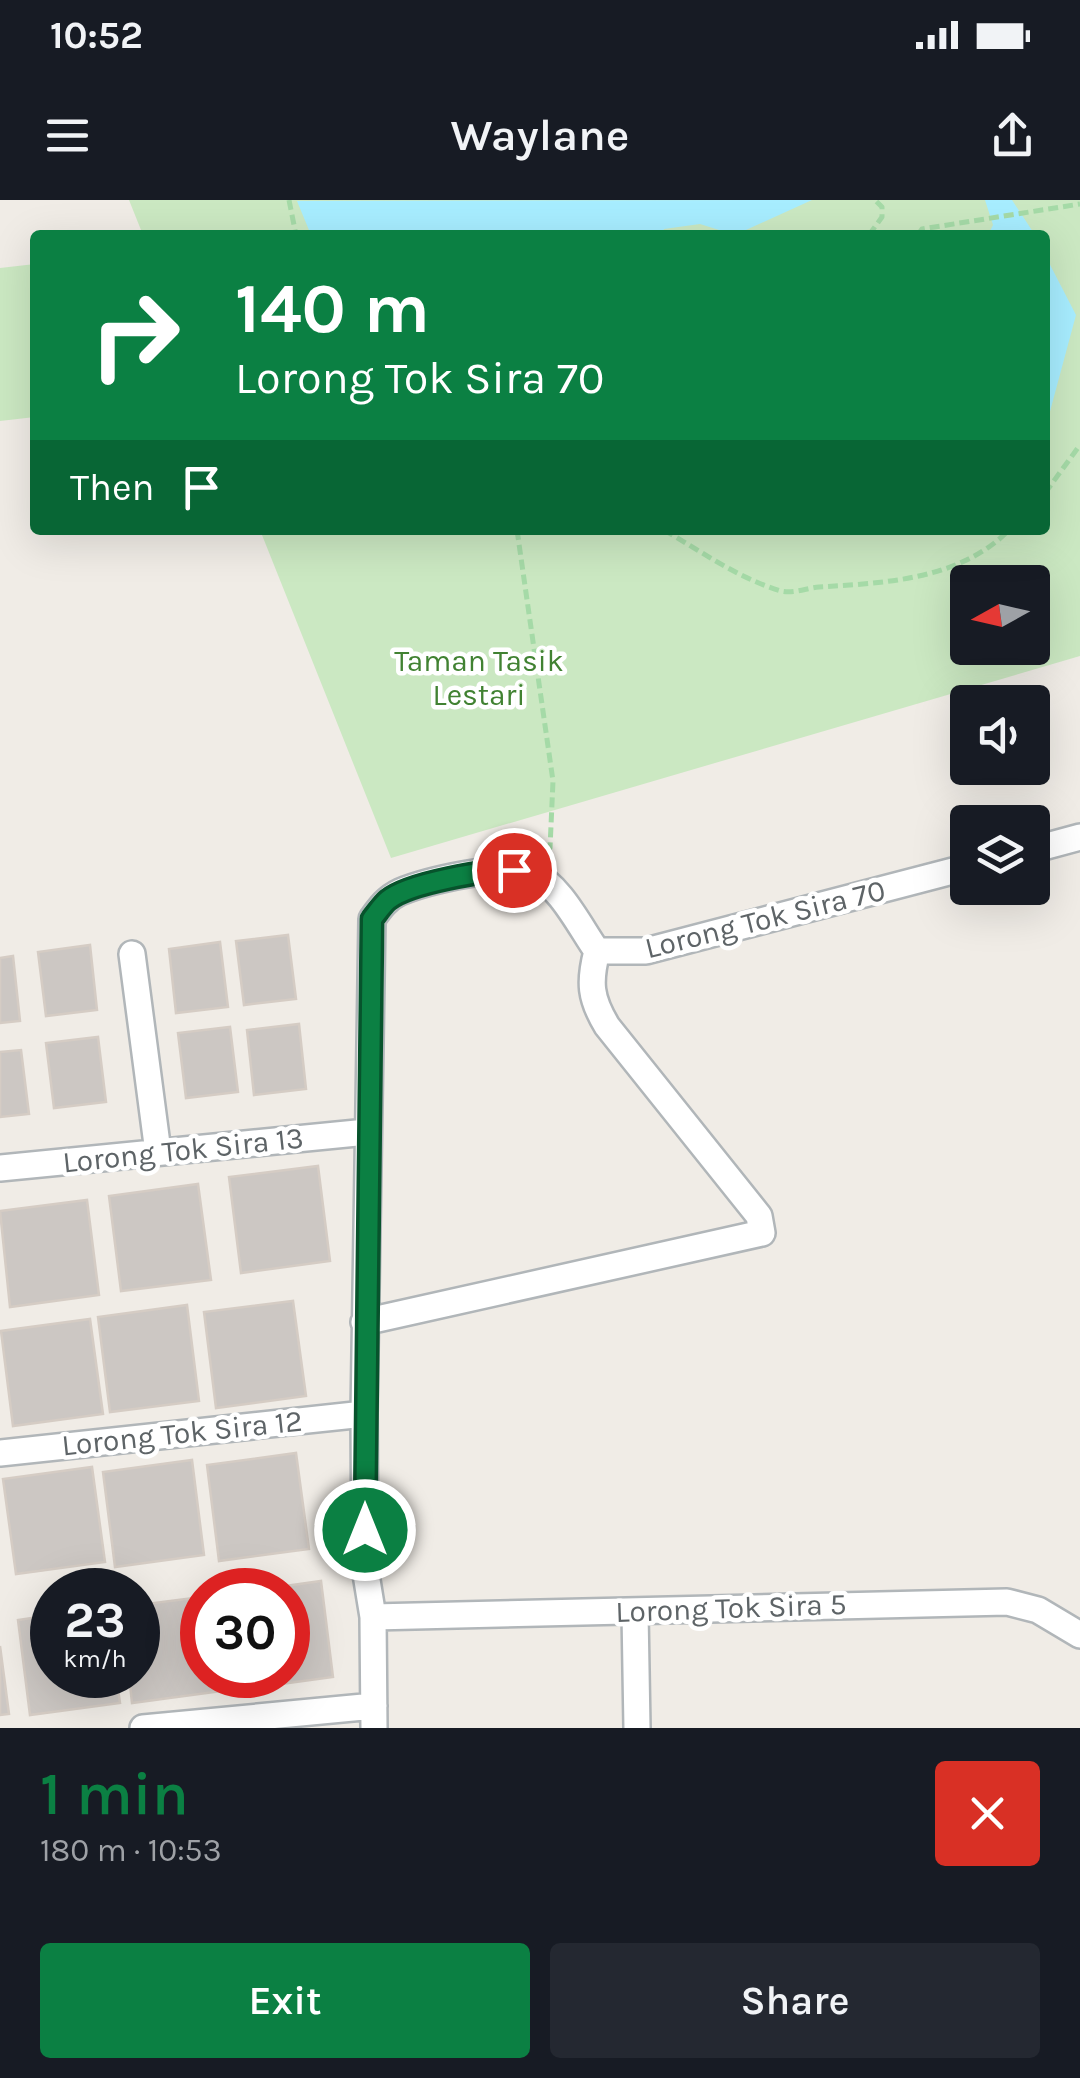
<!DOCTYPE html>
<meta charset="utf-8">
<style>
body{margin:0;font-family:Karla,sans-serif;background:#242831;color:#f1f3f6;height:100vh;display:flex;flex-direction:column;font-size:38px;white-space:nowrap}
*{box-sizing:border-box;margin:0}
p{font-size:32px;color:#9ea1a6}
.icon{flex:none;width:55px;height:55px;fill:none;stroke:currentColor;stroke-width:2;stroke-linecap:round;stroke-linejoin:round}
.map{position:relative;height:1528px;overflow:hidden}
.side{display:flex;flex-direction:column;background:#171b24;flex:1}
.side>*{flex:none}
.hud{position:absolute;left:30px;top:30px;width:1020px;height:305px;border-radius:10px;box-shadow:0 10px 40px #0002;background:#0b8043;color:#fff;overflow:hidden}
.needle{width:65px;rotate:262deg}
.buttons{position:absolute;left:950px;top:365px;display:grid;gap:20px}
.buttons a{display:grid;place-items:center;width:100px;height:100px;border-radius:10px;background:#171b24;box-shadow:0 10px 40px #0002;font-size:50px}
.speed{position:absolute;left:30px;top:1368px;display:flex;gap:20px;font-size:50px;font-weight:700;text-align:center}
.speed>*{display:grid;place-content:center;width:130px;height:130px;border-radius:50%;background:#171b24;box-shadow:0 10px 40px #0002;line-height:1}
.speed small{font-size:25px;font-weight:400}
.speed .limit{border:15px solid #d22;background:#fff;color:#111}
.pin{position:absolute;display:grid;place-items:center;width:85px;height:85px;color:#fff;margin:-42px;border:5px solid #fff;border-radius:50%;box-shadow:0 2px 10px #0007}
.me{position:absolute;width:110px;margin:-55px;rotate:0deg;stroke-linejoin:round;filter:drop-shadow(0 0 8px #0008)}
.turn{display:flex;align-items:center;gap:35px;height:210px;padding:0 40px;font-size:45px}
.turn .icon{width:130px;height:130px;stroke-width:2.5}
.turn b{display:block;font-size:70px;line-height:85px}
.then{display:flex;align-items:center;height:95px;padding:0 40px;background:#0003;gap:20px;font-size:38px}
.round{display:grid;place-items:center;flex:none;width:105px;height:105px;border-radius:10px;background:#242831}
.summary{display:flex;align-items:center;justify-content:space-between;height:170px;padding:0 40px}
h1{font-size:60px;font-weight:600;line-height:75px;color:#0b8043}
.primary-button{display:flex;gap:20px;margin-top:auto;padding:20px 40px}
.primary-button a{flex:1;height:115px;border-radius:10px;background:#0b8043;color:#fff;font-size:40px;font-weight:600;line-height:115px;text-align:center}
.primary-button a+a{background:#242831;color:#f1f3f6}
.status{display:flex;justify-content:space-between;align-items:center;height:70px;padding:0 50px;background:#171b24;direction:ltr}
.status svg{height:28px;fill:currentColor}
header{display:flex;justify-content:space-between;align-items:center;height:130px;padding:0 40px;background:#171b24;font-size:45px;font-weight:600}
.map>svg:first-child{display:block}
.green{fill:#cbe8c2;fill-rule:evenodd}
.water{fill:#a7edff}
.building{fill:#ccc7c3;stroke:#d5ccc4;stroke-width:2.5}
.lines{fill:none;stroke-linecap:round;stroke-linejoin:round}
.minor-casing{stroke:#b1b6b9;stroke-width:30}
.path{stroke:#a5daa7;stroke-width:5;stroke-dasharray:10 5;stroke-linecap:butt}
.minor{stroke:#fff;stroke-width:25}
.route-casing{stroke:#07532c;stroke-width:25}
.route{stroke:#0b8043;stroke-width:18}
.labels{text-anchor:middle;stroke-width:9;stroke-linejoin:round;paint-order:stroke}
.park-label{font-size:30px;fill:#418232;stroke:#fff}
.street-label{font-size:30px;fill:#5e6467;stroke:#fff}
</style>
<div class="status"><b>10:52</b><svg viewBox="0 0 49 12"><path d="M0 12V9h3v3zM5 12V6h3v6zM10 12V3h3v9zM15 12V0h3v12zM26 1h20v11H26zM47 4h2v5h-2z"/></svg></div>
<header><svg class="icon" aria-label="menu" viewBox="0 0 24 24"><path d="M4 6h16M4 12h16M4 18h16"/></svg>Waylane<svg class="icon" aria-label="share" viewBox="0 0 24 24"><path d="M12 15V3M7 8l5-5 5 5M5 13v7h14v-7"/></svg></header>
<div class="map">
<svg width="1080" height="1528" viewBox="0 0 1080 1528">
<rect width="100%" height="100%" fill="#f0ece6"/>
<path class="green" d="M129 0H1080V456L391 658 260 330H1045V35H143ZM968 382H1032V448H968Z
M35 64V217L0 221V68Z"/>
<path class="water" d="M812 0 735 35 700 24 664 29 662 35H311L297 1Z
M985 0H1012L1035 35H988L993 25Z
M1045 55 1076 115 1045 230Z"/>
<path class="building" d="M288 735 296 799 244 805 236 741Z
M220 742 228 807 176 813 169 749Z
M90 745 97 810 46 816 38 752Z
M13 756 20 821 0 823V758Z
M299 824 306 889 254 895 247 830Z
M230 827 238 892 186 898 178 833Z
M98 837 106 902 54 908 46 843Z
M21 850 29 914 0 917V852Z
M318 966 330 1061 241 1073 229 977Z
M198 984 211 1080 121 1091 109 996Z
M87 1000 99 1095 10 1107 0 1011Z
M293 1101 306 1196 216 1208 204 1112Z
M187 1105 199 1201 110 1212 98 1117Z
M90 1119 103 1214 13 1226 1 1131Z
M296 1253 309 1349 219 1361 207 1265Z
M192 1260 204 1355 115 1367 103 1272Z
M92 1267 105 1362 16 1374 3 1279Z
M321 1381 333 1477 244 1489 242 1475H288V1390H257Z
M202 1397V1475H220L222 1491 132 1503 129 1475H138V1405Z
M52 1415V1475H116L120 1503 30 1515 18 1420Z
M0 1446 9 1514 0 1515Z"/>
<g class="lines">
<g class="minor-casing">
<path id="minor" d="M1032 650 1080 637
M132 754 158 952
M0 968 367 932
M364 1122 762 1033 759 1016 607 826C590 798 589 782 597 751
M0 1253 364 1214
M635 1412 637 1528
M373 1417 1007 1402 1038 1410 1080 1435
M143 1528 374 1506
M374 1528 373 1417 365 1368 364 1214 372 719C380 708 387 698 400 692 426 681 507 662 532 673 560 685 580 727 597 751H646L968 667"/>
</g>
<path class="path" d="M289 0 296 35
M869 35 882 17V7L875 0
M918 35 922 29 1080 4
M1045 293 1080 245
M517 330 553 581 550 648 545 654
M664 330C702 352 738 378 781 391 793 394 807 388 819 387 884 383 960 380 1009 330"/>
<use href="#minor" class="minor"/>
</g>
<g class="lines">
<g class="route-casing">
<path id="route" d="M365 1330 372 719C377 713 382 705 388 700 409 683 485 670 514 670"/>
</g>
<use href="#route" class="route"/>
</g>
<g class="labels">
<g class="park-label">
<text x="479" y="471">Taman Tasik<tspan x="479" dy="34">Lestari</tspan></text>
</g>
<g class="street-label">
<text transform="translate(765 719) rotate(-14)" y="10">Lorong Tok Sira 70</text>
<text transform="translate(183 950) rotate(-6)" y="10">Lorong Tok Sira 13</text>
<text transform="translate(182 1233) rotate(-6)" y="10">Lorong Tok Sira 12</text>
<text transform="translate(731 1408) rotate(-2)" y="10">Lorong Tok Sira 5</text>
</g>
</g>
</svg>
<div class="buttons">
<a><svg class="needle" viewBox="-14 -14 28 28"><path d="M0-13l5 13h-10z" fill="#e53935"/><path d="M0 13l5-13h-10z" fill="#9ea1a6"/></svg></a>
<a><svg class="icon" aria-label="sound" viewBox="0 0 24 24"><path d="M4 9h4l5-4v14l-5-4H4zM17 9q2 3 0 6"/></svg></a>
<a><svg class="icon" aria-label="layers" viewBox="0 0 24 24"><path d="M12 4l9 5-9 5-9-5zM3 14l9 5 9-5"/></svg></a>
</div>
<div class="speed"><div>23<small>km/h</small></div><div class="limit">30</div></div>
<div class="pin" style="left:514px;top:670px;background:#d93025"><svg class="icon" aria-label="arrive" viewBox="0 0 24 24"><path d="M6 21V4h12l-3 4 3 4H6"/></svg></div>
<svg class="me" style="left:365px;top:1330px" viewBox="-20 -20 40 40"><circle r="17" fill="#0b8043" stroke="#fff" stroke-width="3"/><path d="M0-11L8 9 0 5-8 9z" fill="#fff"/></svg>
<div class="hud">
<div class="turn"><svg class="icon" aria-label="right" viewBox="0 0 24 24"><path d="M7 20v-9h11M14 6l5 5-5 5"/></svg><div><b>140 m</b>Lorong Tok Sira 70</div></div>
<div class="then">Then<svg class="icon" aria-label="arrive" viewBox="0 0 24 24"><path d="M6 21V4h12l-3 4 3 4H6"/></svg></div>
</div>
</div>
<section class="side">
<div class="summary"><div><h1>1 min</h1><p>180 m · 10:53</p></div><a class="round" style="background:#d93025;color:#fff"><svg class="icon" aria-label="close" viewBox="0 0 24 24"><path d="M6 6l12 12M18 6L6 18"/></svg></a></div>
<div class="primary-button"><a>Exit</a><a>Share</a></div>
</section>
